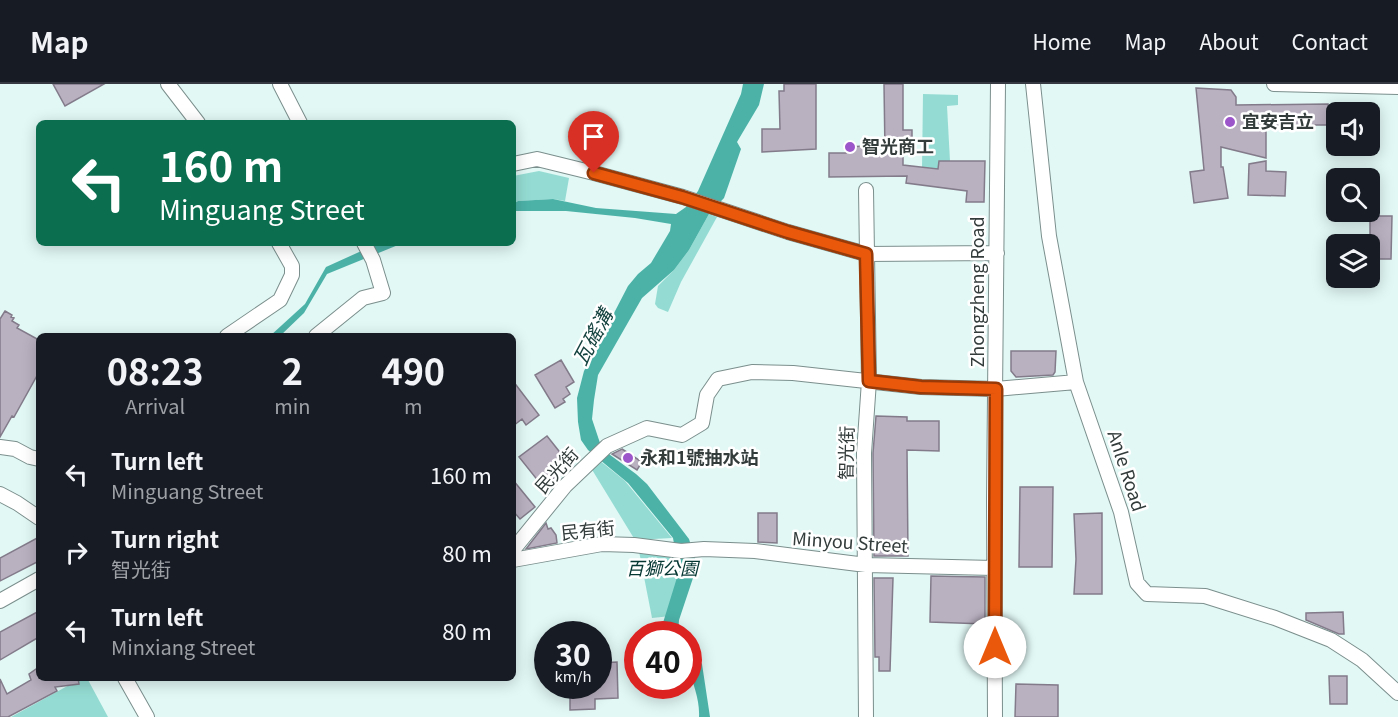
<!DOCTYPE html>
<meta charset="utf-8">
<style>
body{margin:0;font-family:Georgia,"Noto Sans TC",serif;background:#242831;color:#f1f3f6;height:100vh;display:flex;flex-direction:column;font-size:22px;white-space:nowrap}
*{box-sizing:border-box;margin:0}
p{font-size:20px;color:#9ea1a6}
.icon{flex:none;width:33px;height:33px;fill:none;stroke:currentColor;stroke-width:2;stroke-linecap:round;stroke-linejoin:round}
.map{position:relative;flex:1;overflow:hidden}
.sheet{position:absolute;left:36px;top:249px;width:480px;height:348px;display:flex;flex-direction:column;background:#171b24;border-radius:9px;box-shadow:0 3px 15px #0003}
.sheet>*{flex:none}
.hud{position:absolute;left:36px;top:36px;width:480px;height:126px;border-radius:9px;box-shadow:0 3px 15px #0003;background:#0b6e4f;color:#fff;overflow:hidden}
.buttons{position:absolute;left:1326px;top:18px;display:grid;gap:12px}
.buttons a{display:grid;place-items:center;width:54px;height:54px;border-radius:9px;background:#171b24;box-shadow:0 3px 15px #0003;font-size:30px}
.speed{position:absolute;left:534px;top:537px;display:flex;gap:12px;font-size:30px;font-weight:700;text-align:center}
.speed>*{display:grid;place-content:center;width:78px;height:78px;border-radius:50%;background:#171b24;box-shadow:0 3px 15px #0003;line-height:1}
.speed small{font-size:15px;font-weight:400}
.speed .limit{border:9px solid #d22;background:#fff;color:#111}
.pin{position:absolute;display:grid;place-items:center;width:51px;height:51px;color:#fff;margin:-62px -26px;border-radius:50% 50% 50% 0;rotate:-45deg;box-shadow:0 0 6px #0007}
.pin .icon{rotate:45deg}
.me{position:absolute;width:66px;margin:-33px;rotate:0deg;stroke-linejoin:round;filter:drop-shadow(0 0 4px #0008)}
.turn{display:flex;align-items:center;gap:21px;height:126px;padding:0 24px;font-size:27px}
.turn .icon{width:78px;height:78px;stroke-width:2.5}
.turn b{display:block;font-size:42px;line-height:51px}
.eta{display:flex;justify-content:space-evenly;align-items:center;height:102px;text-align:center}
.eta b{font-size:36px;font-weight:700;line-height:42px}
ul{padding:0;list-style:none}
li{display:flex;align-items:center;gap:18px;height:78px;padding:0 24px}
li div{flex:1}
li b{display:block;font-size:22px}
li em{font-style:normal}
header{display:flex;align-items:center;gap:36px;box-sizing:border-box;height:84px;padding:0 30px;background:#171b24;border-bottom:2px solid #363941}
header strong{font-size:28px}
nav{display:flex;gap:33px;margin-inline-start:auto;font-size:21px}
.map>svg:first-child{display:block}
.green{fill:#94dcd3}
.water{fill:#4cb2a8}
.building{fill:#b9b0c0;stroke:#837b8a;stroke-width:1.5}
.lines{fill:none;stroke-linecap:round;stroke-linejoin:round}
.minor-casing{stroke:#7b8f8c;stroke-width:16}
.minor{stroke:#fff;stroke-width:14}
.route-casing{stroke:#983908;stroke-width:15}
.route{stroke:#ea580c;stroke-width:10}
.poi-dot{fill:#9c56ca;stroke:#fff;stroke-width:2}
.labels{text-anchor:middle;stroke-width:5;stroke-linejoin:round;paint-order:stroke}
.poi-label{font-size:18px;font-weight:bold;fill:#333c3b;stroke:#fff;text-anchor:start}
.street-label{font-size:18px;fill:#333c3b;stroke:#fff}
.park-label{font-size:18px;font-style:italic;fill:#043632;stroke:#fff}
.water-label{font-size:20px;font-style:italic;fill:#15433f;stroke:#fff}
</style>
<header>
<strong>Map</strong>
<nav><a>Home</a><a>Map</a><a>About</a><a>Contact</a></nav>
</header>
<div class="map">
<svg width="1398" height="633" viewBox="0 0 1398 633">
<rect width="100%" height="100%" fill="#e1f8f5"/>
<path class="green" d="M923 10 958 11V21L947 22 950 77H939L938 85 922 84Z
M539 87 569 94 565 117 553 115 518 117 513 120V92Z
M709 130 717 133 681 198 668 228 658 224 655 220 658 202 674 186 689 166Z
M599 376 625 397 672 454 635 456 591 384Z
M638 462 683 465 681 506 671 532 652 534Z
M82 594H87L108 633H11Z"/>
<path class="water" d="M743 0H764L759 21 737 58 741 65 724 114 709 130 689 166 674 186 642 214 598 291 594 316 592 335 602 365 636 390 647 400 689 455 695 474 694 491 679 536 678 550H665L662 542 679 487 673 454 628 399 588 366 581 356 578 338 577 314 584 287 628 202 638 190 651 179 670 147 671 140 635 134 566 127H513V120L518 117 553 115 596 124 676 130 686 123 698 107 741 10Z
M379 159H403L327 190 304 229 280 252H270L305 220 326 183Z
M689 565 702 580 710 633H699C700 616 693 600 689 585 687 579 688 571 689 565Z"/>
<path class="building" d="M53 0H104L65 22Z
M784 0H816V65L762 68V45H780L779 7H784Z
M884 0H903V46H912V60H903V81L938 85 939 77H985L984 118H966L967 107 906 99 907 92 829 93V69H846V63L865 62V69L885 68Z
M1196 4 1231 6 1236 13V21L1328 20V41H1266V74L1221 63V83H1223L1228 114 1194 119 1190 88 1204 86Z
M1266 77V87L1286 88 1285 112 1248 111 1249 80Z
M1370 132H1392L1391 175H1370Z
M5 227 12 231 11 233 14 234 12 237 19 241 17 244 39 256V288L14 333 12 332 0 353V235Z
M1011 267H1056L1055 288 1053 291 1016 293 1011 287Z
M561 276 574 298 566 303 570 310 563 315 565 318 555 324 535 291Z
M513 297 539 331 526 341 522 335 513 342Z
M876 332 907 333V337H939V367L907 366 908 472H874L873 369Z
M547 352 570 381 543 403 519 373Z
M622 365 642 378 637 386 612 370Z
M513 396 535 423 520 435 513 427Z
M1020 403H1053L1052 483H1019Z
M758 429H777V459L758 458Z
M1102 429V510H1074L1076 475 1074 430Z
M546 439 548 445 551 444 556 451 557 459 526 465Z
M39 453V477L0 497V474Z
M931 492 985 493V540L930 538Z
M874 494H893L890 587H879V573H875Z
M39 527V553L0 576V548Z
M1343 528 1344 550H1339L1306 536V529Z
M617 578 618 614 595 615V625L570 626V602H598V579Z
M39 583V594H78L79 600 55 603 57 607 8 633H0V595L7 610 31 596 29 590Z
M1329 592H1347V620H1330Z
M1016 600 1058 601V633H1015Z"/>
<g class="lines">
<g class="minor-casing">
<path id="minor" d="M168 0 198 39
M280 0 300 39
M1033 0 1049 152 1076 298 1121 428 1137 499 1147 510 1205 512 1275 534 1331 556 1362 576 1398 609
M1274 0 1398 3
M513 80 537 75 594 89 683 113 788 148 866 170 997 169
M227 252 280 216 292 191V182L279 159
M316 252 363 214 383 209 373 176 364 159
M0 363 15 365 30 373 39 375
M0 410 17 419 39 434
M513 466 565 402 607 362 647 344 682 351 702 339 707 311 718 295 752 288 793 289 921 303 996 305 1076 298
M513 476 602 460 634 461 681 467 704 465 755 467 866 481 994 484
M0 517 39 495
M125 594 147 633
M866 633 864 369 869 297 866 106
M995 633 994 416 998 0"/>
</g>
<use href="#minor" class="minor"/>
</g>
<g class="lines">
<g class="route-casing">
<path id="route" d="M594 89 682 113 788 148 866 170 869 297 921 303 996 305 995 563"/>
</g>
<use href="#route" class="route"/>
</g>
<g class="poi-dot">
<circle cx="1230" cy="38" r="6"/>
<circle cx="850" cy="63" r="6"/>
<circle cx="628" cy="374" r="6"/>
</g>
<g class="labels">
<g class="poi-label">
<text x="1242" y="44">宜安吉立</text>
<text x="862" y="69">智光商工</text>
<text x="640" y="380">永和1號抽水站</text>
</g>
<g class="street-label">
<text transform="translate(978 208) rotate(-90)" y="6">Zhongzheng Road</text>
<text transform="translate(847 369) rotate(-89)" y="6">智光街</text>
<text transform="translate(557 387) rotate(-48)" y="6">民光街</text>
<text transform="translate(1126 387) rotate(72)" y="6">Anle Road</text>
<text transform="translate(588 447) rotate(-6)" y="6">民有街</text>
<text transform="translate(850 459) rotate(4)" y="6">Minyou Street</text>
</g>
<g class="park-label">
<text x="662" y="491">百獅公園</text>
</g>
<g class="water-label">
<text transform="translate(593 253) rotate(-62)" y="7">瓦磘溝</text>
</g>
</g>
</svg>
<div class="buttons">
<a><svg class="icon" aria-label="sound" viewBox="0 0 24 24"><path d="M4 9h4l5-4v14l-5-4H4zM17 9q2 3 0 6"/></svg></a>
<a><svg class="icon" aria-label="search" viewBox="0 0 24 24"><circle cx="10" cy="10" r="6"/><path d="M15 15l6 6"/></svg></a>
<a><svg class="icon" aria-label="layers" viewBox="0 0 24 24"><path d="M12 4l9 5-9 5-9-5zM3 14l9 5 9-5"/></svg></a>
</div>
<div class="speed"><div>30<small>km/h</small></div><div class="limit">40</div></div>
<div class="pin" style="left:594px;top:89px;background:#d93025"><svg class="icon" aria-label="arrive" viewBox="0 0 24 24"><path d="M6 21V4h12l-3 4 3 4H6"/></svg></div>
<svg class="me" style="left:995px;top:563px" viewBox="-20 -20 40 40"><circle r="19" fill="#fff"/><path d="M0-13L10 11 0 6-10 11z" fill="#ea580c"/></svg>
<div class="hud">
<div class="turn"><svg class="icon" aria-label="left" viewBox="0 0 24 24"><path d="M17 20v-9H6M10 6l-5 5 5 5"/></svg><div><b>160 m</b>Minguang Street</div></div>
</div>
<section class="sheet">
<div class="eta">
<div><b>08:23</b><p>Arrival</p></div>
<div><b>2</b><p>min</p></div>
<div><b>490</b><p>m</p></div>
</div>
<ul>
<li><svg class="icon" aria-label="left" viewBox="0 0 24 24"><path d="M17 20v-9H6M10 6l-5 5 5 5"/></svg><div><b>Turn left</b><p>Minguang Street</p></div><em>160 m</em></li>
<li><svg class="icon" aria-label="right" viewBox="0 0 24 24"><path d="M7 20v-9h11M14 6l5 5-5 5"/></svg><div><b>Turn right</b><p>智光街</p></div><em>80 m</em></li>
<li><svg class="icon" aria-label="left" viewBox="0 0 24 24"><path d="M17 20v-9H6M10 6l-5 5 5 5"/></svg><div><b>Turn left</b><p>Minxiang Street</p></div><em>80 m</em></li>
</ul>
</section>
</div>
